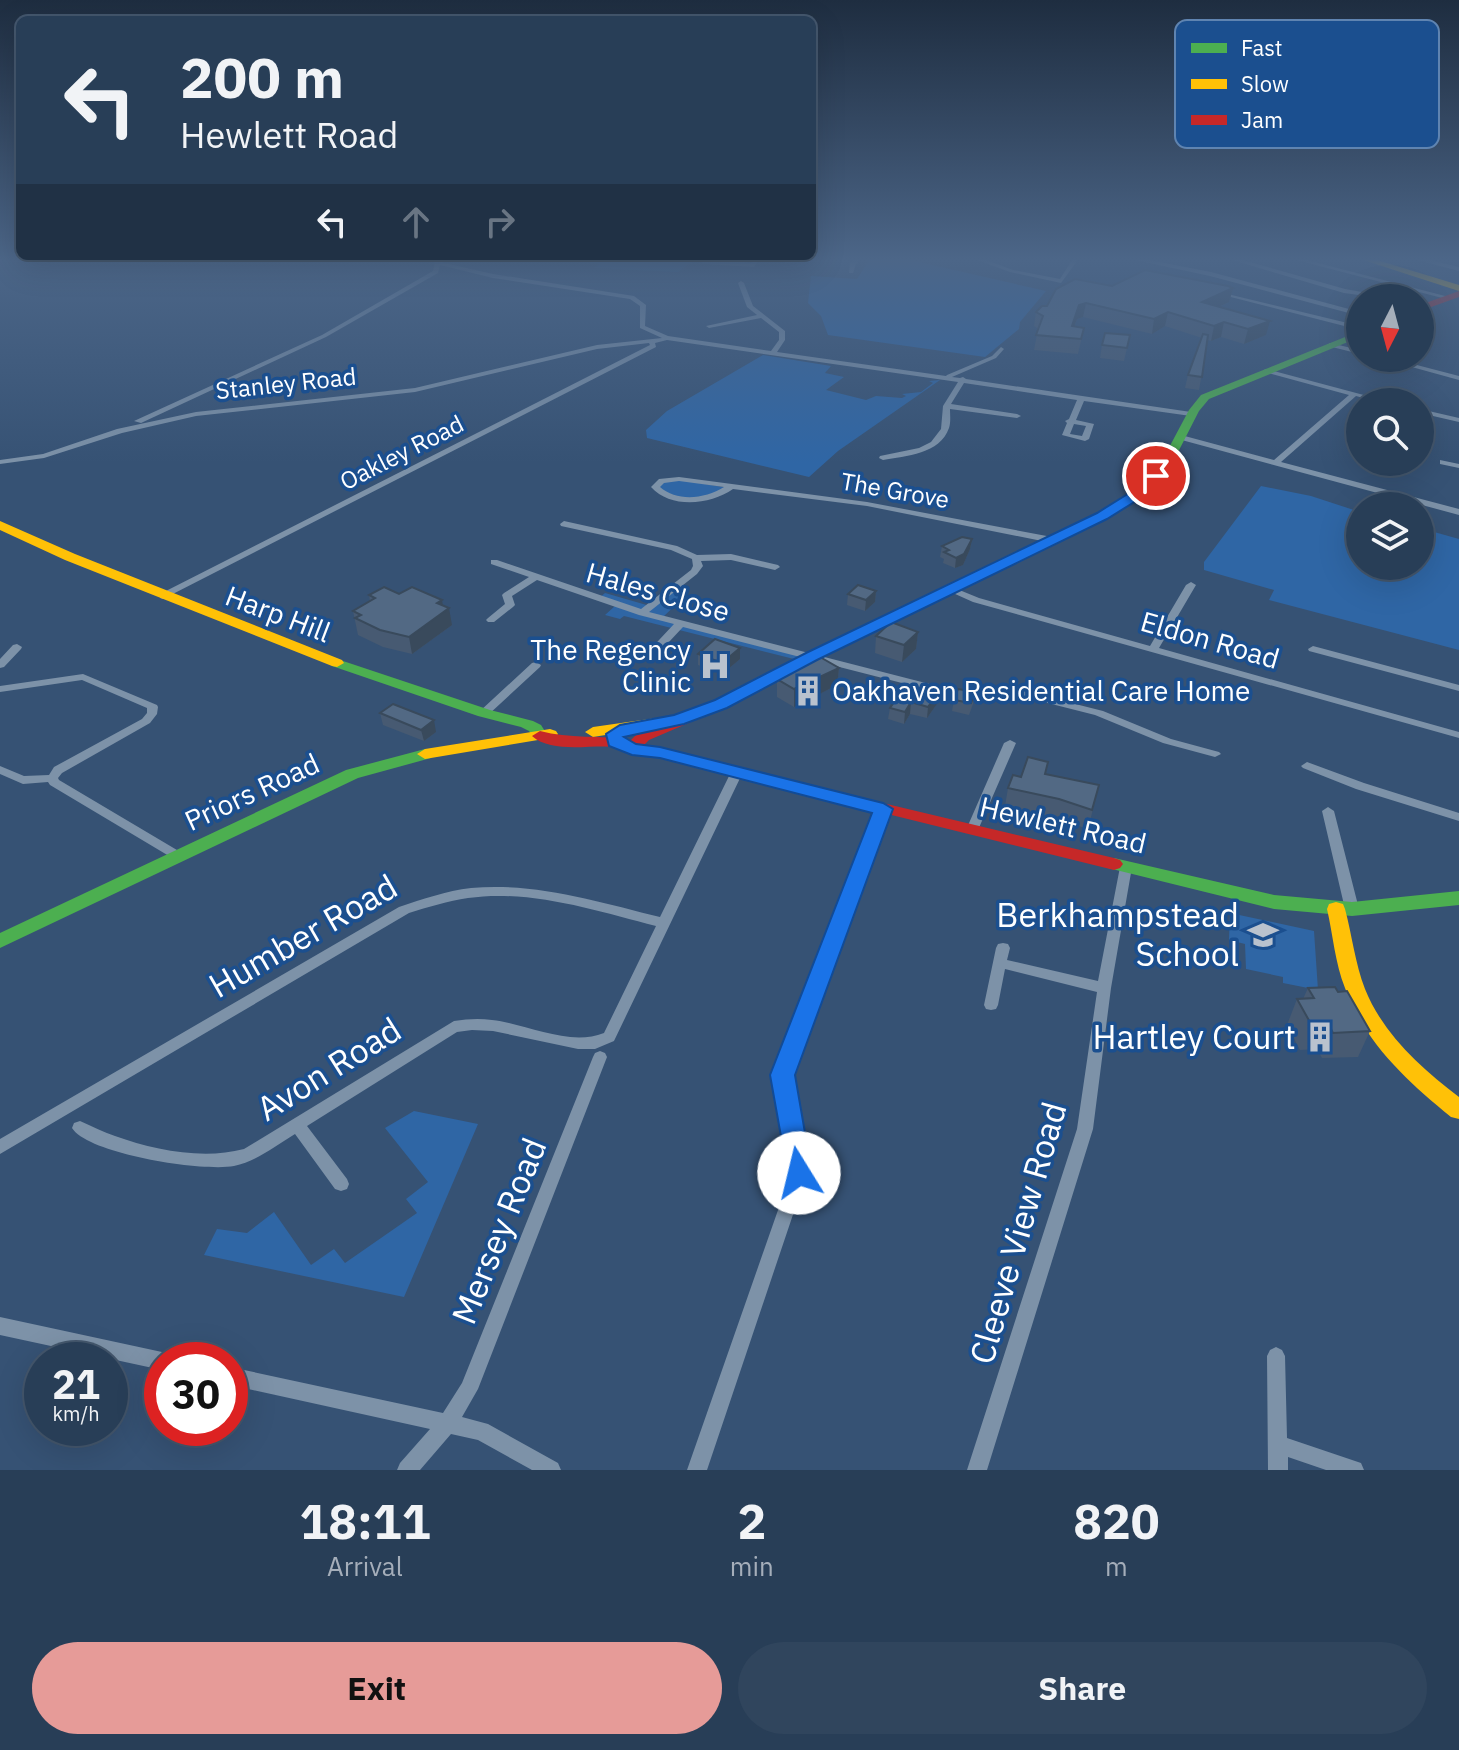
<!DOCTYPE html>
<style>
body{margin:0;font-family:"IBM Plex Sans",sans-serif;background:#30455d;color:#f1f3f6;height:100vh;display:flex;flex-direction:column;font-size:30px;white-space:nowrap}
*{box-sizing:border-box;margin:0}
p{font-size:26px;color:#a5aeba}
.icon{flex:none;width:44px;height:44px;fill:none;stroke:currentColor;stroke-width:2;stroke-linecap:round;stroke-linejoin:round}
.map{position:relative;height:1470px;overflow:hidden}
.drawer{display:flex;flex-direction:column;background:#283e57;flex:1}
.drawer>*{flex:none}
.banner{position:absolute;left:16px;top:16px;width:800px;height:244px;border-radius:12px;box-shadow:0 8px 32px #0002,0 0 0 2px #44576d;background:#283e57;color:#f1f3f6;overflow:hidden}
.needle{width:52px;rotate:186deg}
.tools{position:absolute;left:1346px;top:284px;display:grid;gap:16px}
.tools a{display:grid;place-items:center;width:88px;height:88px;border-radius:50%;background:#283e57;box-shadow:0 8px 32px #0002,0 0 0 2px #44576d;font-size:40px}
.speed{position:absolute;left:24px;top:1342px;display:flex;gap:16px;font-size:40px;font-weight:700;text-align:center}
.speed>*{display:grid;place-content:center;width:104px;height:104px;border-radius:50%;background:#283e57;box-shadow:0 8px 32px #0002,0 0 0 2px #44576d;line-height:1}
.speed small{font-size:20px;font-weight:400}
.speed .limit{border:12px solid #d22;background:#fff;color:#111}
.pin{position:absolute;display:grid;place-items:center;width:68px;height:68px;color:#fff;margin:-34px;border:4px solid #fff;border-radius:50%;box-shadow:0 2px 8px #0007}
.me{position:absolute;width:88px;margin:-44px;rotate:351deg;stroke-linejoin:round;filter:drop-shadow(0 0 6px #0008)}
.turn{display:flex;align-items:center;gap:28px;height:168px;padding:0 32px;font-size:36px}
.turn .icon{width:104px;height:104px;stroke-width:2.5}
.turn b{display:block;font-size:56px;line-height:68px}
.lanes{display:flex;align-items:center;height:76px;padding:0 32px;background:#0003;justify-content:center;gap:40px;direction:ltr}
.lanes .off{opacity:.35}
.eta{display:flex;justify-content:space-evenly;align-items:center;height:136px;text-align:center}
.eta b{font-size:48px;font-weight:700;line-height:56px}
.button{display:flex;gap:16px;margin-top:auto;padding:16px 32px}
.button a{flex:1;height:92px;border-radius:48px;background:#e69b98;color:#111;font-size:32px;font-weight:700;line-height:92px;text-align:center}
.button a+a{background:#30455d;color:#f1f3f6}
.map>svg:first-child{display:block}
.green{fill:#2f66a5}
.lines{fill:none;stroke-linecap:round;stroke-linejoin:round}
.street{fill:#7d92a8;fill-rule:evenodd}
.fast{fill:#4caf50;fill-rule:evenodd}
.slow{fill:#ffc107;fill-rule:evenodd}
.jam{fill:#c62828;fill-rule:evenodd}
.wall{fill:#475a72}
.shaded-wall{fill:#394a5c}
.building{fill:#526984;stroke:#394a5c;stroke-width:2}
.route{fill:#1a73e8;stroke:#114b97;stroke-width:2}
.labels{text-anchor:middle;stroke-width:7;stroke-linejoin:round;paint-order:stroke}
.far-street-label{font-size:24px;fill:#fff;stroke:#1b4f8f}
.street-label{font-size:28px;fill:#fff;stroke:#1b4f8f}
.poi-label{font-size:28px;fill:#fff;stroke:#1b4f8f;text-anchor:end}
.near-poi-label{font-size:34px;fill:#fff;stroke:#1b4f8f;text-anchor:end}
.near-street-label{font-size:34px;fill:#fff;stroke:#1b4f8f}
.key{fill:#1b4f8f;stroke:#5f84b1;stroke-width:2}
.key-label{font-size:22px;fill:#fff}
</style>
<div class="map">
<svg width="1459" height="1470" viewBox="0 0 1459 1470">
<rect width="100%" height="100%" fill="#365274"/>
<path class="green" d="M557 257H699L678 272 594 268 599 264Z
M871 257 906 259 1046 291 1020 322 1019 329 985 357 828 335 821 316 808 303 811 276 857 279Z
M763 355 831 366 825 373 844 377 826 390 866 400 876 396 902 398 906 396 902 394 921 392 933 383 929 381 940 380 838 451 809 477 647 438 646 430 667 411Z
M675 479 729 488 707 500 663 495 657 484Z
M1261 486 1311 496 1360 512V566H1420V528L1459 539V650L1269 600 1274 590 1204 570V562Z
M669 592 685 596 663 617 811 656 802 661 624 616 620 619 605 615 615 606 598 599 605 593 650 606Z
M1230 913 1314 931 1318 990 1283 983V977L1246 969 1245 944 1229 940Z
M414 1111 478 1124 404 1297 204 1255 217 1229 247 1233 274 1212 311 1265 334 1249 345 1263 417 1213 406 1199 428 1182 385 1128Z"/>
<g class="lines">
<path class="street" d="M428 257H435L440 262 493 274 634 296 646 305 645 326 668 336 771 351 779 340V332L761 318 709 328 706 326 757 315 747 307 738 283 741 281 744 283 753 306 785 331V340L777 352 946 376 947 375 992 356 1001 347 1004 349 996 358 952 377 960 378 963 377 966 379 1191 412 1195 414 1191 416 1084 401 1076 420 1094 424 1089 439 1085 441 1062 435 1067 423 1065 421 1069 419 1077 400 964 383 951 404 1017 414 1021 416 1017 418 950 409C950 414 951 422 949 428 940 454 906 456 883 460L879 458 880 456 919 448 931 442 941 429 943 406 958 382 667 340 655 343 656 347 163 599 160 598V594L650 345 649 343 597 349 415 392 196 416 122 433 44 458 0 464V460L43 454 117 429 196 412 415 388 597 345 662 338 640 328V306L630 299 493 278 440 265 438 273 326 337 141 423 134 421 322 335 433 271 435 263ZM1074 424 1086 426 1082 436 1070 434Z
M755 257H761L754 267 705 264 702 262 705 260 752 263Z
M856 257H863L856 264 853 273H849L850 263Z
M969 257H978L1013 270 1060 279 1074 257H1080L1061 283 1010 272Z
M1121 257H1134L1211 272 1360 312V316L1210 276Z
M1222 257H1232L1345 289 1396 298H1381L1344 293Z
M1285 257H1295L1449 297 1446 299Z
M1406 257H1417L1459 267V271Z
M1215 291 1360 326V330L1215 293Z
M1330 343 1360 350V354L1328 346 1327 345Z
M1379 358H1390L1459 376V380Z
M1266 369 1390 402H1378L1356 396 1281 462 1459 509V515L1178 439 1177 437 1181 435 1274 460 1349 395 1264 372V370Z
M1420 409 1459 418V422L1420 413Z
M1440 460 1459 464V468L1440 464Z
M679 477 867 502 1052 537 1056 540 1052 543 867 506 733 489C710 505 671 509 651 487L659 479ZM679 481 724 487C705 499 677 502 660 487L664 483Z
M564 521 677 546 697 555 731 554 778 565 780 567 775 570 731 560 701 561 703 566 697 574 649 612 949 689H1016L1103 711 1171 739 1219 752 1221 754 1215 757 1163 743 1095 715 1016 695H949L683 627 653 659H645L644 657 645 655 674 624 639 615 537 580 512 596 515 605 513 607 494 622H488L486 620 488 618 505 604 502 595 504 593 529 577 491 564V560H497L641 609 691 570 693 566 692 559 671 550 561 526 560 524Z
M1191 582 1196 585 1159 648 1459 732V738L973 602 944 589 946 587H952L979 598 1150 646 1186 585Z
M17 644 22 647 21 649 4 667 0 668V659L13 645Z
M1313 646 1459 685V691L1309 651 1308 649Z
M536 662 541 665 540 667 488 715H480L479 713 480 711 532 663Z
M83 674 157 705 158 707 157 714 150 723 62 773 58 778 59 780 182 853 184 856 182 859H174L50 785 48 782 23 784 0 774V766L24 776 49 775 54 767 142 719 147 713V708L82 680 0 692V686Z
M1010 740 1016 743 978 830 976 833H968L966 830 1004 743Z
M1307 762 1364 783 1459 813V821L1356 789 1303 768 1301 766Z
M737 768 743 772 614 1041 595 1049H578L493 1031 472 1030 457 1032 307 1126 347 1179 349 1184 347 1189 341 1191 335 1189 295 1134C275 1146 257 1161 234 1166 203 1172 88 1154 72 1128L74 1123 80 1121C92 1126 103 1132 115 1136 154 1150 203 1160 244 1149L454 1021C467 1019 479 1018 492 1020 527 1024 569 1047 604 1033L656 926C596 911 531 889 468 898 448 901 428 907 409 913L0 1154V1139L399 907C423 899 446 891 471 888 535 882 599 902 660 917L731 772Z
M883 805 889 809 789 1075 807 1173 707 1470H687L791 1173 775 1075 877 809Z
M1328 807 1334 811 1359 909 1357 912H1347L1345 909 1322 811Z
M1126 863 1130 864 1132 867 1111 988 1093 1129 987 1470H967L1077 1129 1097 992 1005 969 998 1005 996 1009 991 1010 986 1009 984 1005 996 948 998 944 1003 943 1008 944 1010 948 1007 960 1098 981 1120 867 1122 864Z
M600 1051 605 1053 607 1057 478 1389 462 1417 488 1424 558 1463 561 1470H532L478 1440 451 1434 420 1470H397L400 1463 430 1429 230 1385V1367L443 1413 462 1383 593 1057 595 1053Z
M0 1317 162 1352 168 1355 171 1360H162V1370L0 1335Z
M1276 1347 1282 1350 1285 1356 1287 1438 1361 1463 1364 1470H1326L1288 1457V1470H1268L1267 1356 1270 1350Z"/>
<path class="fast" d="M1360 331V337L1209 399 1199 411 1175 458 1153 484H1145L1143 482 1164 457 1189 410 1201 395Z
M337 659 490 710 533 721 541 725 548 736 546 739H534L529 731 521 727 478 716 332 666 330 663Z
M425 749 433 754 431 758 358 778 0 948V933L346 770Z
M1114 858 1274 895 1352 902 1459 891V905L1352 916 1274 909 1108 868 1105 864 1108 860Z"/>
<path class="slow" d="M1354 257H1367L1459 285V291Z
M1149 478 1153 480V484L1117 513 824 656 819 657 812 653 1109 507Z
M0 521 75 554 342 660 344 663 337 667 332 666 65 560 0 530Z
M656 718 662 720 664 723 662 726 593 737 585 732 593 727Z
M550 729 556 731 558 734 556 737 425 759 417 754 425 749Z
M1336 902 1343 904 1345 909C1352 935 1355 963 1365 989 1383 1034 1421 1068 1459 1097V1119L1451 1117C1407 1081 1365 1043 1345 988 1335 963 1333 935 1327 909L1329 904Z"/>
<path class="jam" d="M1459 291V297L1420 311V305Z
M819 649 824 650 826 653 824 656 726 707 649 740 643 746 1114 858 1120 860 1123 864 1120 868 1114 870 617 747C591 744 552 754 532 736L540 731C569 739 601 735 631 740L637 734 716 701Z"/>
</g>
<path class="wall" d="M1112 286 1233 288 1229 302 1219 307 1266 335 1244 344 1221 337 1211 341 1208 340 1199 390 1185 388 1188 375 1202 338 1165 326 1152 334 1083 317 1077 319 1074 327 1084 328 1078 354 1034 350 1038 329 1034 326 1036 312 1047 306Z
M1130 335 1124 361 1100 358 1102 345Z
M972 539 970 549 963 565 955 568 943 563 944 559 940 557 942 546Z
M876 591 875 602 865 611 847 605 848 594Z
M399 594 443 606 452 625 412 654 383 647 358 635 353 611 370 601 369 595Z
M918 632 916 649 902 662 875 653 876 636Z
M740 648V659L722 674 698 665V654Z
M839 668 837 685 794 707 777 697V679Z
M940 690 939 701 927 718 910 714 904 724 888 719 890 708 919 694Z
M975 692 973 704 969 715 952 711 954 700Z
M380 713 436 732 424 741 383 725Z
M1048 762 1046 774 1099 785 1088 829 1055 818 1005 806 1008 788 1021 777Z
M1308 988 1338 992 1370 1031 1358 1057 1322 1058 1317 1049 1300 1050 1287 1025 1297 999H1303Z"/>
<path class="shaded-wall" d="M1233 288 1229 302 1199 316 1202 302Z
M1086 303 1083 317 1077 319 1069 341 1072 326 1079 305Z
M1168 312 1165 326 1152 334 1154 319Z
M1270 321 1266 335 1244 344 1248 329Z
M1224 322 1221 337 1211 341 1214 326Z
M972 539 970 549 963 565 955 568 956 558Z
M876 591 875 602 865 611 866 600Z
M442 600 444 612 449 608 452 625 412 654 409 637 437 603Z
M918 632 916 649 902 662 904 645Z
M740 648V659L722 674V663Z
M839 668 837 685 794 707V689Z
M940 690 939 701 927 718 928 707Z
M911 702 910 714 904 724 905 712Z
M434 720 436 732 424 741 421 730Z"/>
<path class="building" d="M1145 270 1228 286 1233 288 1202 302 1270 321 1248 329 1224 322 1214 326 1168 312 1154 319 1086 303 1079 305 1072 326 1084 328 1081 339 1036 335 1043 316 1036 312 1042 306H1047L1056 289 1075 279 1112 286Z
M1105 333 1130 335 1127 348 1102 345Z
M1203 334 1208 335 1202 377 1188 375Z
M962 537 972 539 964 554 956 558 944 552 949 550 942 546Z
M858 585 876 591 866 600 848 594Z
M384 587 399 594 412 587 442 600 437 603 449 608 409 637 380 630 355 618 361 615 353 611 375 598 369 595Z
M891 622 918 632 904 645 876 636Z
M715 639 740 648 722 663 698 654Z
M820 657 839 668 794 689 777 679Z
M925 685 940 690 928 707 911 702 905 712 890 708 903 689 919 694Z
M958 689 975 692 971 703 954 700Z
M393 704 434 720 421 730 380 713Z
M1028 757 1048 762 1045 774 1099 785 1092 810 1059 799 1008 788 1013 775 1021 777Z
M1335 987 1338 992 1347 991 1370 1031 1333 1033 1328 1023 1311 1024 1297 999 1314 998 1308 988Z"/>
<linearGradient id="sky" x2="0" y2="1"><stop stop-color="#1e2d40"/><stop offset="0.56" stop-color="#4c6688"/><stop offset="1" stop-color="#4c6688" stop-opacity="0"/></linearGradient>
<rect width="1459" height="463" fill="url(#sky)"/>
<path class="route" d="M1151 473 1162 476 1136 501 1107 519 817 660 727 708 684 724 624 737 636 744 660 747 883 803 893 809 795 1075 812 1173 808 1181 799 1184 789 1181 770 1075 872 813 660 758 632 755 609 746 606 734 620 725 674 715 715 700 806 653 1097 513 1126 495Z"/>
<defs>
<g id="hospital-bare" transform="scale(2.4)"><path d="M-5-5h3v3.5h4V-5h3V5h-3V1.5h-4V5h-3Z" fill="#b9c2ce" stroke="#1b4f8f" stroke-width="2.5" paint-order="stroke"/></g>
<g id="building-bare" transform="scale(2.4)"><path d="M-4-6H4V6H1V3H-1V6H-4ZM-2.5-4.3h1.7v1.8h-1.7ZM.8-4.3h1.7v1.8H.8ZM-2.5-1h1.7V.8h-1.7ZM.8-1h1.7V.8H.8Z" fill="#b9c2ce" stroke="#1b4f8f" stroke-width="2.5" paint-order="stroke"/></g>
<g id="school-bare" transform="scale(2.4)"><path d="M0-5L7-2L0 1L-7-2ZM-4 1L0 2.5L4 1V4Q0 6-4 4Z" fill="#b9c2ce" stroke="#1b4f8f" stroke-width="2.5" paint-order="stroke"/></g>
</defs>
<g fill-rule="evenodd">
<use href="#hospital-bare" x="715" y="666"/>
<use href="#building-bare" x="808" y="691"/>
<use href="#school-bare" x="1263" y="935"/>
<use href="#building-bare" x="1320" y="1037"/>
</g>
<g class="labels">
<g class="far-street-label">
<text transform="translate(286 384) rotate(-6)" y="8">Stanley Road</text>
<text transform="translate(402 453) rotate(-27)" y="8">Oakley Road</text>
<text transform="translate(895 491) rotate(10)" y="8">The Grove</text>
</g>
<g class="street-label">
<text transform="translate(658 592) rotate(16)" y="10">Hales Close</text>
<text transform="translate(278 614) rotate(21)" y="10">Harp Hill</text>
<text transform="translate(1210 640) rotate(16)" y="10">Eldon Road</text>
<text transform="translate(252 792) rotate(-25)" y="10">Priors Road</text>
<text transform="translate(1063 825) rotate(13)" y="10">Hewlett Road</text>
</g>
<g class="poi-label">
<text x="691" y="660">The Regency<tspan x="691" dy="32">Clinic</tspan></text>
<text x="832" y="701" text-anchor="start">Oakhaven Residential Care Home</text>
</g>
<g class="near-poi-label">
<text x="1239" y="927">Berkhampstead<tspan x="1239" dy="39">School</tspan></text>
<text x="1296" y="1049">Hartley Court</text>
</g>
<g class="near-street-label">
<text transform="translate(303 936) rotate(-30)" y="12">Humber Road</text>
<text transform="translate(329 1069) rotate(-32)" y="12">Avon Road</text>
<text transform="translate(499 1231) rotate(-68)" y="12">Mersey Road</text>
<text transform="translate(1018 1233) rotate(-74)" y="12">Cleeve View Road</text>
</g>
</g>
<rect x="1175" y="20" width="264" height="128" rx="12" class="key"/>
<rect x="1191" y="43" width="36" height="10" fill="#4caf50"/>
<rect x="1191" y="79" width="36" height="10" fill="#ffc107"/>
<rect x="1191" y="115" width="36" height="10" fill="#c62828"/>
<g class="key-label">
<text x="1241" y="56">Fast</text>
<text x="1241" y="92">Slow</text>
<text x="1241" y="128">Jam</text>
</g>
</svg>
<div class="tools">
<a><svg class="needle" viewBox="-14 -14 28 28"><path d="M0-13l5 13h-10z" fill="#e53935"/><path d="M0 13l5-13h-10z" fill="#a5aeba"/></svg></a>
<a><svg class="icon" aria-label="search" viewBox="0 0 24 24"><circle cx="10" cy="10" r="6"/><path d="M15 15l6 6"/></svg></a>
<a><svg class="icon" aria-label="layers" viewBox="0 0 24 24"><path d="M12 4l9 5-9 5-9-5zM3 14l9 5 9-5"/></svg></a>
</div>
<div class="speed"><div>21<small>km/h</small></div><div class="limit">30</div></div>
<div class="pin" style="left:1156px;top:476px;background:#d93025"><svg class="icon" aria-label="arrive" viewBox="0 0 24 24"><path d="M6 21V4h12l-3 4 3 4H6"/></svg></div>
<svg class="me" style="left:799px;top:1173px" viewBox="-20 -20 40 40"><circle r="19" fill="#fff"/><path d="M0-13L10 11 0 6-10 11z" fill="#1a73e8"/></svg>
<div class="banner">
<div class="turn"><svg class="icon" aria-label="left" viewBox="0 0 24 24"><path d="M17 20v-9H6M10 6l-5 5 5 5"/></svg><div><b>200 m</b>Hewlett Road</div></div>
<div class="lanes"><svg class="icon" aria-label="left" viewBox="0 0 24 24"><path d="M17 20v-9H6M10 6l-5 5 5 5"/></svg><svg class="icon off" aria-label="ahead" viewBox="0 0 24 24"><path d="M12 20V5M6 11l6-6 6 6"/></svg><svg class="icon off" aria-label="right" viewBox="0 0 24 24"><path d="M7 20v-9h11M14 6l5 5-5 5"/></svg></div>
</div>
</div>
<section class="drawer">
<div class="eta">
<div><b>18:11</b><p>Arrival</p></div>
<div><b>2</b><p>min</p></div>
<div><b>820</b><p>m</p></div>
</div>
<div class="button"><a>Exit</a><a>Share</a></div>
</section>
